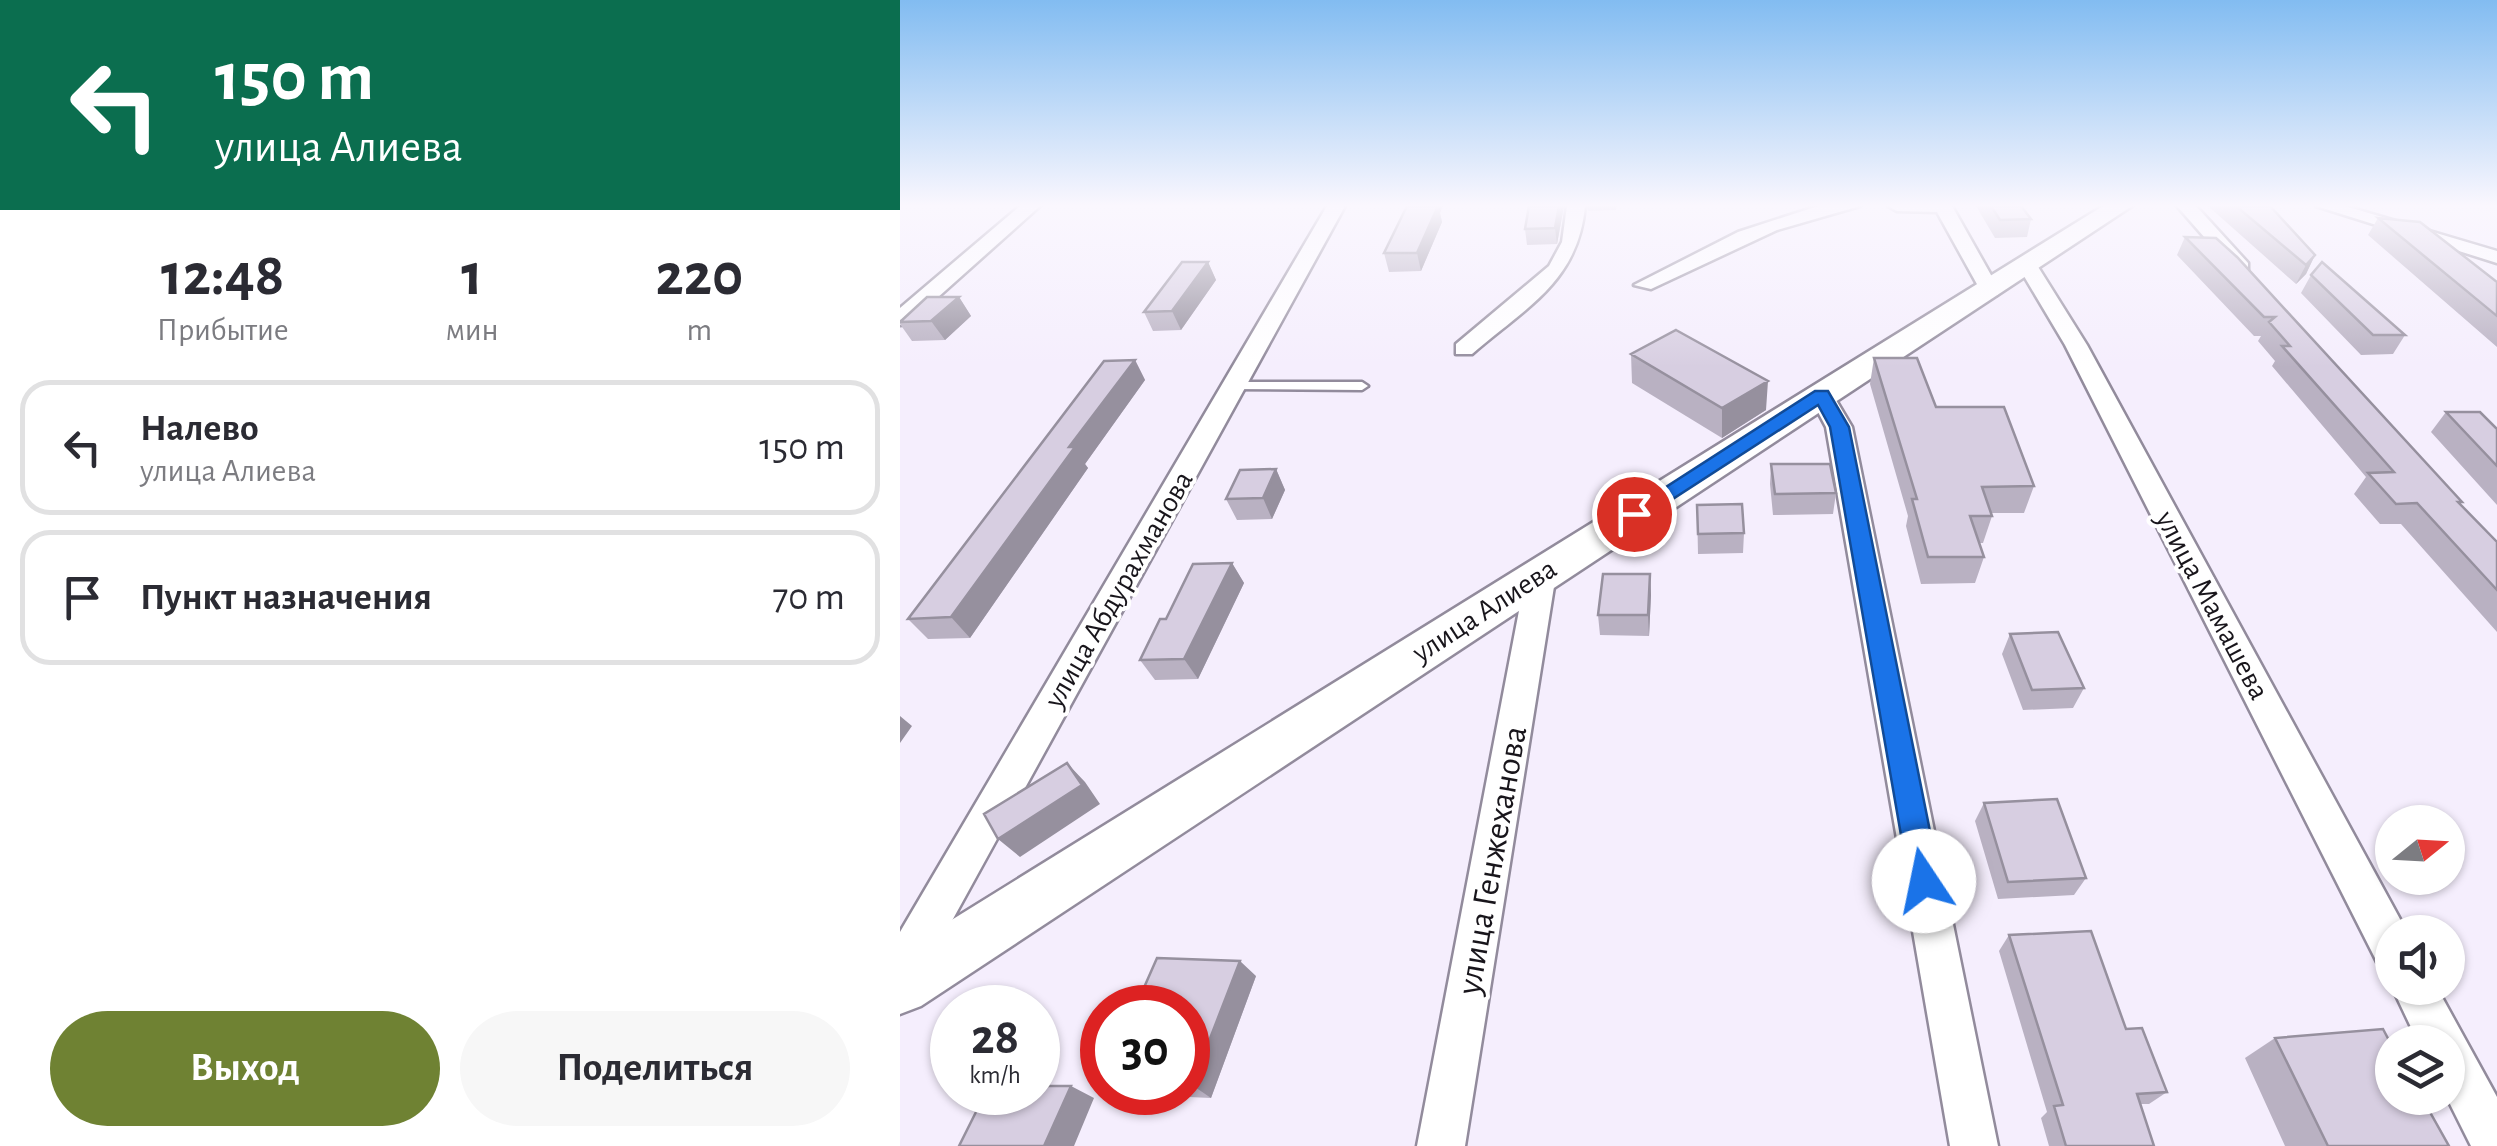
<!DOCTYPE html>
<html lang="ru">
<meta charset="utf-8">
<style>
body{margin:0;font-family:"Alegreya Sans",sans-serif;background:#f7f7f7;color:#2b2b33;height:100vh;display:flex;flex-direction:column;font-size:38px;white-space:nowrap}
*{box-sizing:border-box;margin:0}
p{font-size:32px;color:#7c7c81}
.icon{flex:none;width:55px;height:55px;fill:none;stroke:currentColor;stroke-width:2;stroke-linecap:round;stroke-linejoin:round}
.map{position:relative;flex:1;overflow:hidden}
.panel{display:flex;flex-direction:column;background:#fff;width:900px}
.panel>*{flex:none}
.banner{background:#0b6e4f;color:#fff;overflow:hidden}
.needle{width:65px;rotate:72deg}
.fabs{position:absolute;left:1475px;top:805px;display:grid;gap:20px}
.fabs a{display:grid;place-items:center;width:90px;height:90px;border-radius:50%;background:#fff;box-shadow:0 2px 8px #0004;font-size:50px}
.speed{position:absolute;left:30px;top:985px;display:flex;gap:20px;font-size:50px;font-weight:700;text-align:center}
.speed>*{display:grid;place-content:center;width:130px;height:130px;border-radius:50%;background:#fff;box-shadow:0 2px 8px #0004;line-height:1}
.speed small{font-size:25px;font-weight:400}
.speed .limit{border:15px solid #d22;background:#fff;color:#111}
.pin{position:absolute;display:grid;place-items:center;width:85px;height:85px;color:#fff;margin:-42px;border:5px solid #fff;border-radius:50%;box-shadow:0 2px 10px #0007}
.me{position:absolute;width:110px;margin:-55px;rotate:349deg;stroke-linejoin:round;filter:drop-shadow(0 0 8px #0008)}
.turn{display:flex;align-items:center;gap:35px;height:210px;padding:0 50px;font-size:45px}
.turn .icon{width:130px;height:130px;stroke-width:2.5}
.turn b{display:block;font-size:70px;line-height:85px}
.eta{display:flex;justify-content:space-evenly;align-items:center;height:170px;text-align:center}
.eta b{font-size:60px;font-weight:700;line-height:70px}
.cta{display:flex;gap:20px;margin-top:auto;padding:20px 50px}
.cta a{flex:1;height:115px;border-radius:60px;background:#6f8233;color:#fff;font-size:40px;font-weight:700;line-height:115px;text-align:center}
.cta a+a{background:#f7f7f7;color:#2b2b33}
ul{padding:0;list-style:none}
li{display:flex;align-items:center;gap:30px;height:135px;margin:0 20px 15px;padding:0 30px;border:5px solid #e1e1e2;border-radius:30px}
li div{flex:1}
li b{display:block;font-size:38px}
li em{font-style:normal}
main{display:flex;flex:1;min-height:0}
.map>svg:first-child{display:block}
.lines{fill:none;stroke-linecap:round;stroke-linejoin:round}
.service-casing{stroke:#928b9c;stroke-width:5}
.minor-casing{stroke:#928b9c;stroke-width:5}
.tertiary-casing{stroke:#928b9c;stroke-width:5}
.service{fill:#fff;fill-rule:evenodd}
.minor{fill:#fff;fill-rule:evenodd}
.tertiary{fill:#fff;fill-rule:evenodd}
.wall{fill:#b9b1c2}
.shaded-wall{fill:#96909e}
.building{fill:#d7cee1;stroke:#96909e;stroke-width:2.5}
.route{fill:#1a73e8;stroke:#114b97;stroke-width:2.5}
.labels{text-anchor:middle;stroke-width:8;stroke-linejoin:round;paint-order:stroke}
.street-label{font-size:30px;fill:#18151b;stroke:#fff}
.near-street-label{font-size:35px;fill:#18151b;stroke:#fff}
</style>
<main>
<section class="panel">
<div class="banner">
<div class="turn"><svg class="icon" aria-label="left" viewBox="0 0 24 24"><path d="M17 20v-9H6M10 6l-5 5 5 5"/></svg><div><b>150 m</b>улица Алиева</div></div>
</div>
<div class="eta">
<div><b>12:48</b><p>Прибытие</p></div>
<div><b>1</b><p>мин</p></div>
<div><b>220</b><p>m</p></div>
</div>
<ul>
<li><svg class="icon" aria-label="left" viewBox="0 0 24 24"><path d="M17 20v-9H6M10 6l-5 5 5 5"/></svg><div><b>Налево</b><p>улица Алиева</p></div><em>150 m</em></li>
<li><svg class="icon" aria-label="arrive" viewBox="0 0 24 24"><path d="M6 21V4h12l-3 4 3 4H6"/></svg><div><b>Пункт назначения</b></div><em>70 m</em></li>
</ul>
<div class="cta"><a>Выход</a><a>Поделиться</a></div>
</section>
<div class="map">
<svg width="1597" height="1146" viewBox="0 0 1597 1146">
<rect width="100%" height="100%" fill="#f5eefd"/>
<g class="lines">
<g class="service-casing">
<path id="service" d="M333 382H462L468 386 462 390 329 389V383Z"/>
</g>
<g class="minor-casing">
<path id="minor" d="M120 206H140L8 324 0 325V308Z
M427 206H445L15 988 0 995V932Z
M667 206H685C678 282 626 307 572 354H556V344L649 266 662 242Z
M918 206H960L877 230 751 289 734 285 838 232Z
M988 206H1052L1100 291 1097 295H1083L1037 212 997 211Z
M1277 206H1296L1348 263V271H1334Z
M1416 206H1445L1597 251V263Z
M1121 262H1135L1187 345 1507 932H1492V968L1477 962 1165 345 1118 266Z
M921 388 930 390 952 427 1098 1146H1050L926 427 909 395Z
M641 563 652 566 656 574 565 1146H517L626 574 630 566Z
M1492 987 1537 988 1597 1097V1146H1571L1547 1098 1548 1042H1518Z"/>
</g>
<g class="tertiary-casing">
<path id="tertiary" d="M1203 206H1232L21 1006 0 1014V952Z"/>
</g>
<use href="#service" class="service"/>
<use href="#minor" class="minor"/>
<use href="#tertiary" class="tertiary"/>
</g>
<path class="wall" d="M664 206 657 244 627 245 625 229Z
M686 206H717L716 210 688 211Z
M1076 206H1121L1131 219 1127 237 1095 238Z
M1308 206H1370L1415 255 1406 274 1396 284Z
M540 213 542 222 521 271 489 272 484 253Z
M1478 218 1597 282V347L1468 235Z
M1285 237 1316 238 1562 502 1560 504 1597 542V632L1501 524H1480L1454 494 1466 477 1372 366 1375 361 1358 341 1361 336H1354L1277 255Z
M308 262 316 280 281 330 253 331 244 312Z
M1411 275 1505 335 1493 354 1461 355 1401 293Z
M59 297 71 316 45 340 12 341 0 324V320Z
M731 354 866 410 822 438 732 383Z
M974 358 1134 486 1124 513H1091L1092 516 1083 543H1079L1084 557 1075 583 1021 584 1006 526 1008 516 970 384Z
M235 360 245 380 185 464 188 468 70 638 28 639 8 619Z
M1546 412 1597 429V505L1531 432Z
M871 464 936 493 933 514 873 515 870 484Z
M376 469 385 490 372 519 337 520 326 499Z
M797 505 844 533 843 553 798 554Z
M332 563 344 583 298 679 255 680 240 660 266 619Z
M750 574 751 595 749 636 700 635 698 615Z
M1110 634 1184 688 1173 708 1123 710 1102 654Z
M1084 803 1186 878 1174 895 1098 899 1075 821Z
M1109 935 1226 1029 1267 1092 1249 1104H1240L1254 1146H1149L1141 1118 1147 1112 1099 951Z
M356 976 311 1098 223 1094 220 1092H288V1008Z
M1375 1038 1549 1146H1385L1345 1058Z"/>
<path class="shaded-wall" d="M533 206H543L540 213 542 222 521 271 517 253Z
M659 206H664L657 244 655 228Z
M1415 255 1406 274 1396 284 1406 265Z
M308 262 316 280 281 330 272 311Z
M59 297 71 316 45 340 31 321Z
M235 360 245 380 185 464 188 468 70 638 51 617 169 447Z
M868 381 866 410 822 438V408Z
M376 469 385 490 372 519 363 498Z
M332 563 344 583 298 679 284 659Z
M750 574 751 595 749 636 748 615Z
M0 716 12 726 0 743Z
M167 763 185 782 200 804 120 857 98 839Z
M340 961 356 976 311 1098 292 1085Z
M171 1086 194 1098 174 1146H144Z"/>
<path class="building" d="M507 206H538L517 253H484Z
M629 206H659L655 228 625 229Z
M1091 206H1121L1131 219 1100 220Z
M1336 206H1370L1415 255 1406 265Z
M1478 218 1520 222 1597 282V316Z
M1285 237 1316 238 1337 257 1562 502H1558L1597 542V590L1517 503 1496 504 1468 473 1494 472 1382 346H1390L1369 322 1375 317H1364Z
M282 262H308L272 311 244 312Z
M1422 262 1505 335H1473L1411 275Z
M27 297H59L31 321 0 322Z
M776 330 868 381 822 408 731 354Z
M974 358H1017L1036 407H1104L1134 486 1082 487 1092 516H1070L1084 557H1028L1012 499H1017Z
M235 360 169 447H175L51 617 8 619 204 361Z
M1546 412H1580L1597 429V466Z
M871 464H930L936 493 875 494Z
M376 469 363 498 326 499 340 470Z
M842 504 844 533 798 534 797 505Z
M332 563 284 659 240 660 260 619H266L293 564Z
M703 574H750L748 615H698Z
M1158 632 1184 688 1132 690 1110 634Z
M167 763 182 785 98 839 84 814Z
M1157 799 1186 878 1108 882 1084 803Z
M1191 931 1226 1029 1242 1028 1267 1092 1237 1094 1254 1146H1166L1154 1106 1163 1105 1109 935Z
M257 958 340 961 292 1085H288V1008H235Z
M1483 1029 1492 1046V1098H1522L1549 1146H1428L1375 1038Z
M138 1086H171L144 1146H59L86 1092H138Z"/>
<linearGradient id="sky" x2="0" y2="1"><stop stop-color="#82bcf1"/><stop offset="0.56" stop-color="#faf7fe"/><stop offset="1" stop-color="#faf7fe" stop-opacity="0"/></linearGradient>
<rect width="1597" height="367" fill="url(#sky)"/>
<path class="route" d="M915 391H928L949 427 1040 881 1035 891 1024 896 1014 891 1009 881 930 427 918 405 742 519 734 521 724 514Z"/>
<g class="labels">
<g class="street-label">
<text transform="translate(218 589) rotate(-60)" y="10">улица Абдурахманова</text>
<text transform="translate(1313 605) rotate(62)" y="10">улица Мамашева</text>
<text transform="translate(584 610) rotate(-33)" y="10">улица Алиева</text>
</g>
<g class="near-street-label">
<text transform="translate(591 860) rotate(-80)" y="12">улица Генжеханова</text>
</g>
</g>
</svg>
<div class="fabs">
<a><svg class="needle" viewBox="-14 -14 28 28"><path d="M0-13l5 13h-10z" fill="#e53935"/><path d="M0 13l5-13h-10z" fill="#7c7c81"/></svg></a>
<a><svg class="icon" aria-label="sound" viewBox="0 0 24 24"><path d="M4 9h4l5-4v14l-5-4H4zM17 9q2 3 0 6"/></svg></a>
<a><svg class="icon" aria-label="layers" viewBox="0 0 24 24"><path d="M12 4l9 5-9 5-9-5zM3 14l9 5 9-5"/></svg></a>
</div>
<div class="speed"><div>28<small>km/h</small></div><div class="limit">30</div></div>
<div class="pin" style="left:734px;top:514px;background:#d93025"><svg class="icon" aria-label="arrive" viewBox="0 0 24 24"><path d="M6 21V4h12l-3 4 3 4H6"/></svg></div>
<svg class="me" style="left:1024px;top:881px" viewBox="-20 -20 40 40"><circle r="19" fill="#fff"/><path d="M0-13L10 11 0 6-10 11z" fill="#1a73e8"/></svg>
</div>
</main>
